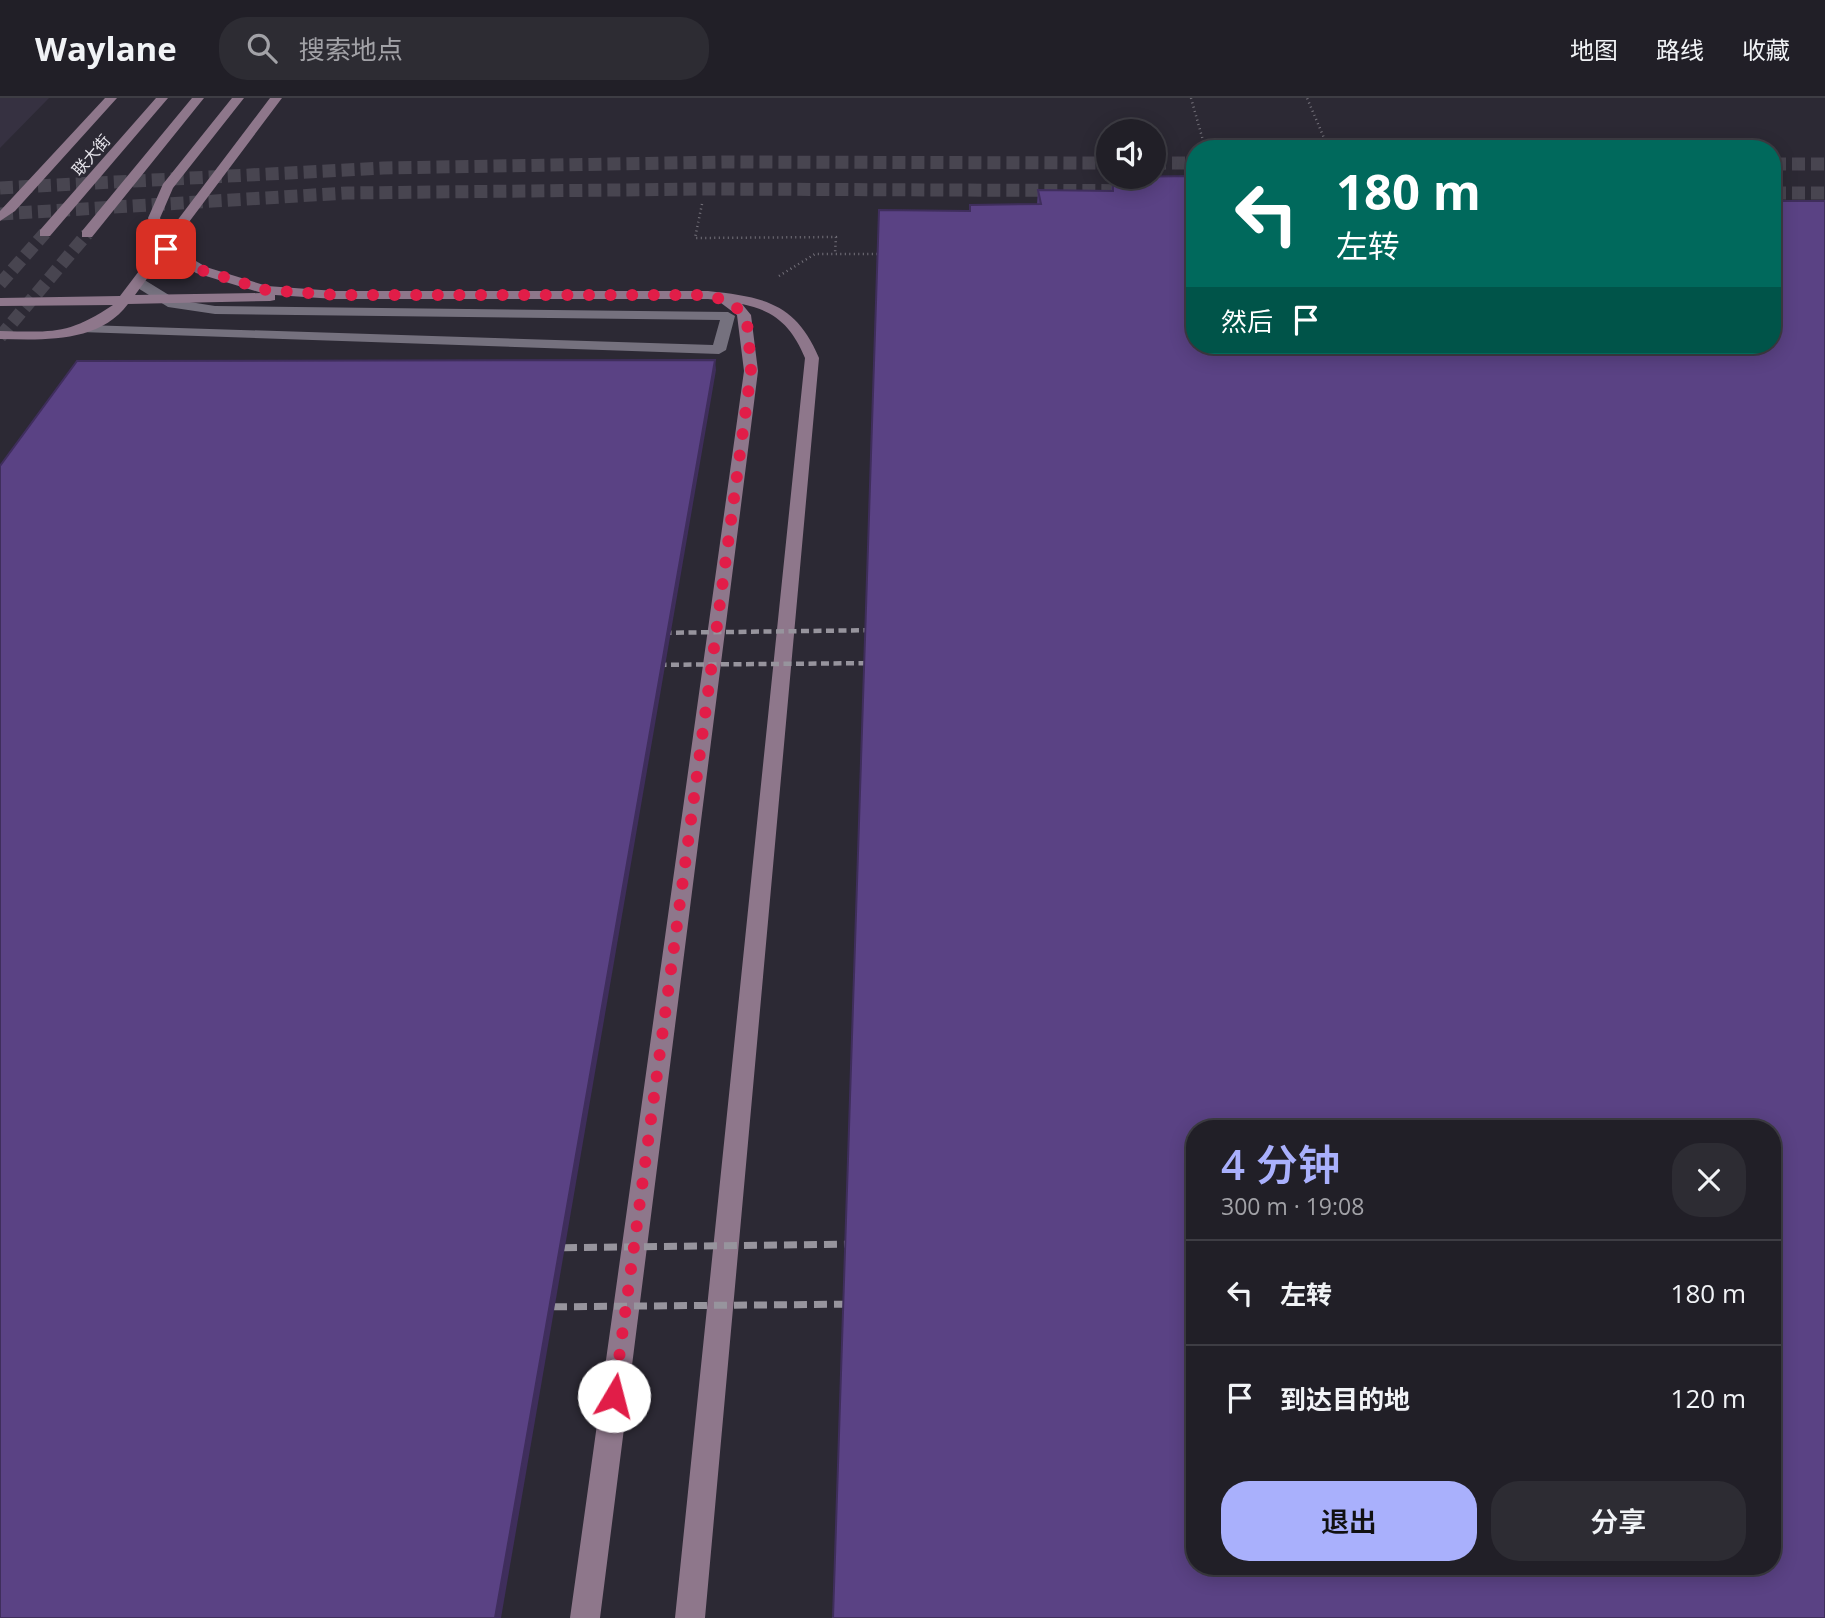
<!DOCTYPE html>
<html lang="zh">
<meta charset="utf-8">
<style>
body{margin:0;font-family:"Open Sans","Noto Sans SC",sans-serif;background:#2d2c33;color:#f1f3f6;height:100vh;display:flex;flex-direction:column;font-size:26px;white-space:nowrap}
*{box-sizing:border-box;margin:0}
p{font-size:23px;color:#a2a2a7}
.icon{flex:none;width:38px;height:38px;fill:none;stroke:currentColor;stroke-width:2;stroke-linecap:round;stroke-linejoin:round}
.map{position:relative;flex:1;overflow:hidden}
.side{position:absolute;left:1186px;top:1022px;width:595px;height:455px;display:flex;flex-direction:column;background:#211f27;border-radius:28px;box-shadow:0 4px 18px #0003,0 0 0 2px #3e3d44}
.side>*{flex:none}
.hud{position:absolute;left:1186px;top:42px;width:595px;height:214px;border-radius:28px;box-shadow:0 4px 18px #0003,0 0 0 2px #3e3d44;background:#00695c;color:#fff;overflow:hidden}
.controls{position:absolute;left:1096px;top:21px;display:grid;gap:14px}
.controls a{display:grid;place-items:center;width:70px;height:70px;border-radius:50%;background:#211f27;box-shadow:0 4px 18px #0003,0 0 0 2px #3e3d44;font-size:35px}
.pin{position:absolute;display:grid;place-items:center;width:60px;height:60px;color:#fff;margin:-30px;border-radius:14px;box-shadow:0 4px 10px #0006}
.me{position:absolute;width:77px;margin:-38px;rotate:8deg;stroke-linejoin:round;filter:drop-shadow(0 0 5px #0008)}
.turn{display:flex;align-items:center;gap:24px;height:147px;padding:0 35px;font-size:32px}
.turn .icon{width:91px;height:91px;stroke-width:2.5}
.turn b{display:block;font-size:49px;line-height:60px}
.then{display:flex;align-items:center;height:66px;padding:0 35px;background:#0003;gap:14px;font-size:26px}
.round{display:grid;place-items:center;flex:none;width:74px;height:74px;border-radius:28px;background:#2d2c33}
.headline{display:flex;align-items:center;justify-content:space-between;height:119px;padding:0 35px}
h1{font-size:42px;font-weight:600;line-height:52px;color:#a9b0fc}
.button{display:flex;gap:14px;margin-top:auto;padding:14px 35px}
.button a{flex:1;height:80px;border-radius:28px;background:#a9b0fc;color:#111;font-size:28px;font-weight:600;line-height:80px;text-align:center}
.button a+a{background:#2d2c33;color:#f1f3f6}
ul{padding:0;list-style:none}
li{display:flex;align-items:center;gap:21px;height:105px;padding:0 35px;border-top:2px solid #3e3d44}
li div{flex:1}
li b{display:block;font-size:26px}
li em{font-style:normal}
header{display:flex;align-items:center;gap:42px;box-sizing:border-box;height:98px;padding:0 35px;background:#211f27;border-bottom:2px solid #3e3d44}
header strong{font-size:33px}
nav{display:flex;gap:38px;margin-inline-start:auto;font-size:24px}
.search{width:490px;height:63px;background:#2d2c33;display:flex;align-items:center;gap:18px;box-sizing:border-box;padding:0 24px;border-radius:28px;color:#a2a2a7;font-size:26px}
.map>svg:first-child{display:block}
.built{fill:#363141}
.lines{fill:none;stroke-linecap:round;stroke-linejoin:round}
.secondary-tunnel{stroke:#484550;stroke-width:13;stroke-dasharray:13 6;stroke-linecap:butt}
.primary-tunnel{stroke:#484550;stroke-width:13;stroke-dasharray:13 6;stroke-linecap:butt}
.path{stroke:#75727b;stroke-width:2.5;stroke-dasharray:1 3.5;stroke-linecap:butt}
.service{fill:#75717e;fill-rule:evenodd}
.secondary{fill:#8e778b;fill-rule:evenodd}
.rail-far1{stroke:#97949d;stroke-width:4.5;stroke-dasharray:8 4.5;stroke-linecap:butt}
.rail{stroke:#97949d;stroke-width:7;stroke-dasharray:13 7;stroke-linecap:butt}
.wall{fill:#4d3972}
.shaded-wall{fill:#3f2e5c}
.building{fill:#5a4284;stroke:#3f2e5c;stroke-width:2;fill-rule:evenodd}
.route{stroke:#e11d48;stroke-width:12;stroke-dasharray:0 21.6}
.labels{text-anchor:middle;stroke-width:5;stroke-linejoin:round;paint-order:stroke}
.far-street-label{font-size:16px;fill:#e8e6ed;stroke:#2c2934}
</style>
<header>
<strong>Waylane</strong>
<div class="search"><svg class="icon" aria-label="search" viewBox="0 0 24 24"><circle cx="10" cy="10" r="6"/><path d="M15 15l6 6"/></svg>搜索地点</div>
<nav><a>地图</a><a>路线</a><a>收藏</a></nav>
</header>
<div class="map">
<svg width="1825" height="1520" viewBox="0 0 1825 1520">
<rect width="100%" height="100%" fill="#2c2934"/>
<path class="built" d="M0 0H49L0 50Z"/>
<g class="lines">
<path class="secondary-tunnel" d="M0 186 45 135
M0 239 87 136"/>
<path class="primary-tunnel" d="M1153 65H1195
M1773 66H1825
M0 90 383 70 726 64 1108 65
M1773 95H1825
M0 116 347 95 706 91 1195 93"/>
<path class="path" d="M1191 0 1204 46 1327 47 1307 0
M1327 47H1490L1492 51
M702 106 695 140 836 139 835 155
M779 178 815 156H883"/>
<path class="service" d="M133 181H143L177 202 215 208 728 214 735 218 726 252 719 256 81 234 79 231 86 227 713 247 720 222 215 216 168 209 133 187Z"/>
<path class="secondary" d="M105 0H117L15 113 0 123V113Z
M156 0H168L50 138H40V132Z
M192 0H204L92 139H82V133Z
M232 0H244L173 90 160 120 167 136 270 0H282L171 148 206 169 267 188 335 193H708C764 199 796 205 819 260L705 1520H675L805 260C792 229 776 213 742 206L751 217 758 273 600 1520H570L744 273 737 217 717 202 708 201H335L275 197V202L270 203 128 206C99 245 44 242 0 241V233C53 234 68 237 113 207L0 208V200L120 198 158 148 148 120 163 86ZM165 156 196 175 262 195 135 197Z"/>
<path class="rail-far1" d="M651 535 885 532
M646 567 884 565"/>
<path class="rail" d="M544 1150 866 1146
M534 1209 863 1206"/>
</g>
<path class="wall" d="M1113 79 1195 247 970 113 1037 106 1038 92 1111 93Z"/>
<path class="shaded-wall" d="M715 262 716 272 501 1520H495Z"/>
<path class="building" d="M1195 78V247H1773V101L1775 103H1825V1520H833L879 112 970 113V107L1041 106 1038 92 1113 93V79ZM1195 1031H1773V1468H1195Z
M715 262 495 1520H0V368L77 263Z"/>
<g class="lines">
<path class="route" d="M166 151 201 172 266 192 335 197H708C757 211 746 228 751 273L614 1298"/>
</g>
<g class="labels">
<g class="far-street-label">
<text transform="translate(91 57) rotate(-49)" y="6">联大街</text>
</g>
</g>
</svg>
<div class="controls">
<a><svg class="icon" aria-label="sound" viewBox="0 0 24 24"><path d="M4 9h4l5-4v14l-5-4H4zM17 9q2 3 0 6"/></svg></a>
</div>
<div class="pin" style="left:166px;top:151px;background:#d93025"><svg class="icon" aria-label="arrive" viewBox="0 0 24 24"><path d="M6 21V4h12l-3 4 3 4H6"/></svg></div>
<svg class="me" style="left:614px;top:1298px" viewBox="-20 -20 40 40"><circle r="19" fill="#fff"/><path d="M0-13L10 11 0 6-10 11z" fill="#e11d48"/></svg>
<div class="hud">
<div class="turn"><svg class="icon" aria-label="left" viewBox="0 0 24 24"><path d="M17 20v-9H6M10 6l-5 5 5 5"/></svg><div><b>180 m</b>左转</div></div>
<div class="then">然后<svg class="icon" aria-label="arrive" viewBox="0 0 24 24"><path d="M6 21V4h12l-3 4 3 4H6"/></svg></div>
</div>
<section class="side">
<div class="headline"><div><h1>4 分钟</h1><p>300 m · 19:08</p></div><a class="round"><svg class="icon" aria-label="close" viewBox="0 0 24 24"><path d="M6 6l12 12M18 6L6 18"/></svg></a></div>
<ul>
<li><svg class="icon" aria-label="left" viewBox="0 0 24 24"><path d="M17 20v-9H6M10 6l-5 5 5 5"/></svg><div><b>左转</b></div><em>180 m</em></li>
<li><svg class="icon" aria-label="arrive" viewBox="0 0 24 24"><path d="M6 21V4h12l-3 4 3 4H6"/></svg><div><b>到达目的地</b></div><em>120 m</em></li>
</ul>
<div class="button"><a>退出</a><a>分享</a></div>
</section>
</div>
